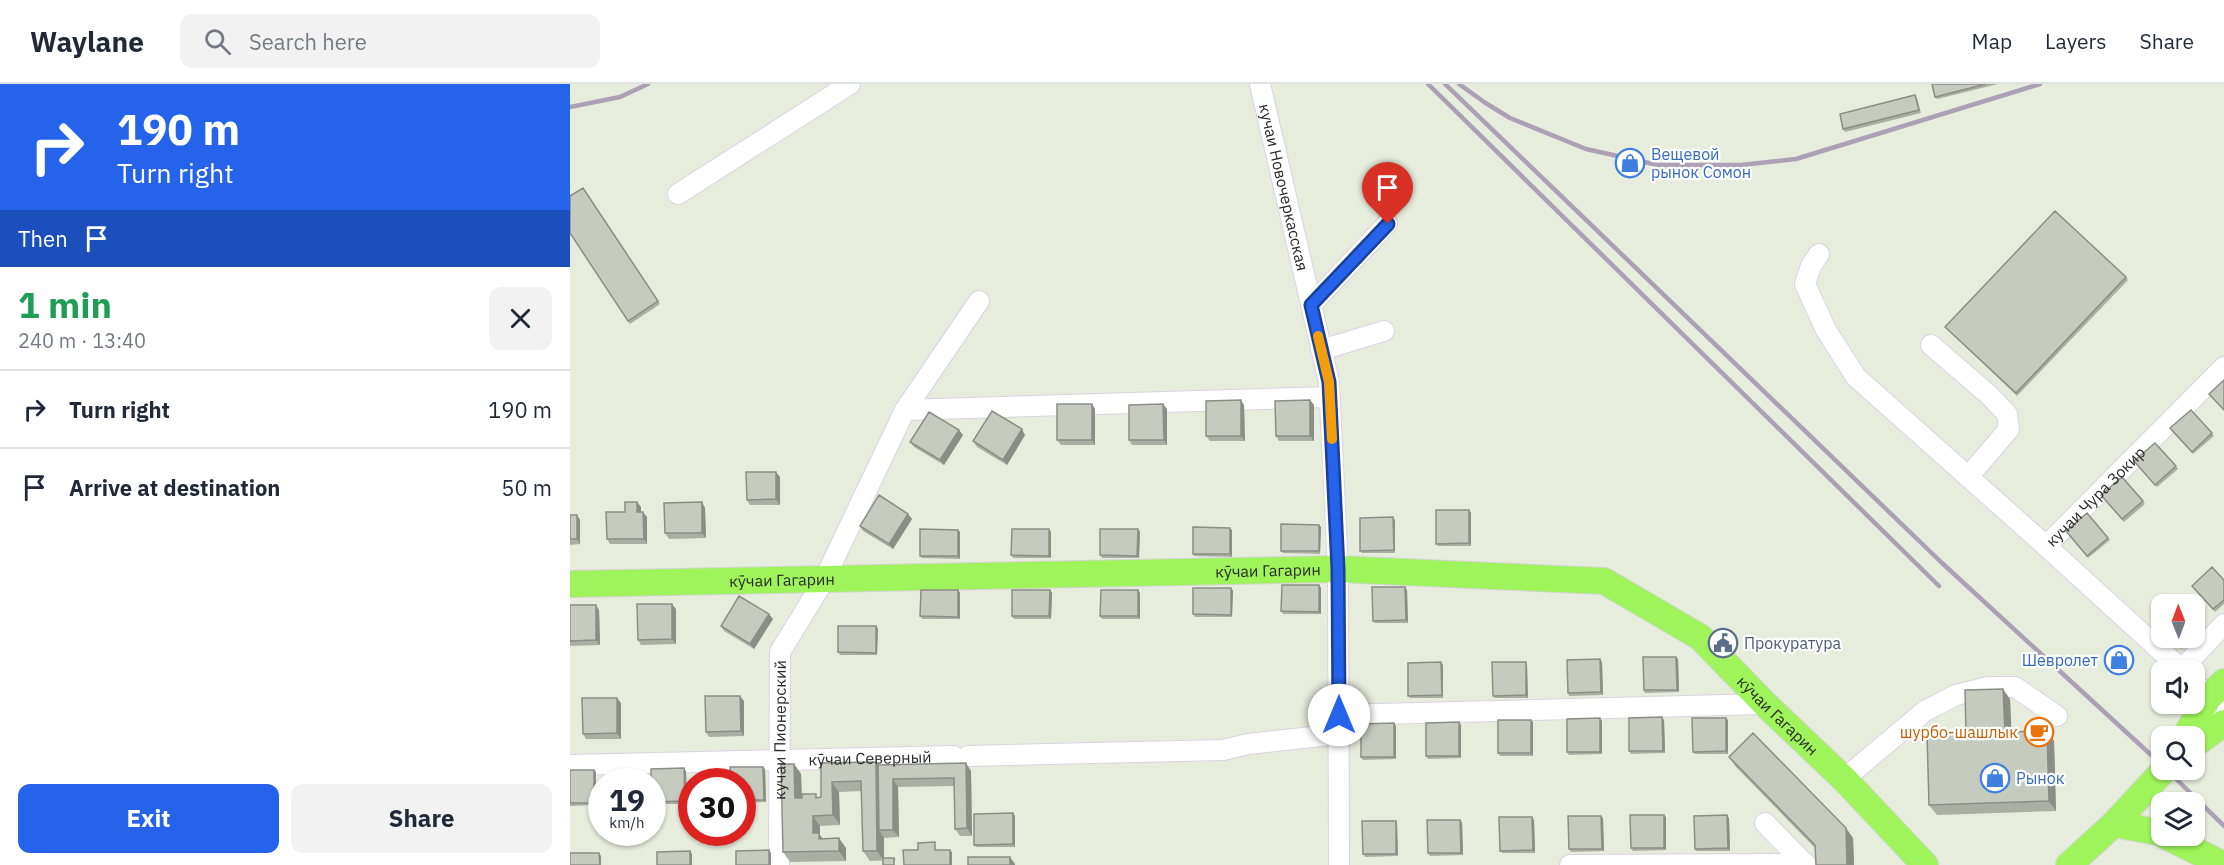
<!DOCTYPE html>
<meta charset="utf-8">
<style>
body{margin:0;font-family:"IBM Plex Sans",sans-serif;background:#f2f2f3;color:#1f2937;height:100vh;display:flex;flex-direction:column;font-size:22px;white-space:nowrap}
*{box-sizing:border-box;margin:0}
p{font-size:20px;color:#747a83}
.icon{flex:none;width:33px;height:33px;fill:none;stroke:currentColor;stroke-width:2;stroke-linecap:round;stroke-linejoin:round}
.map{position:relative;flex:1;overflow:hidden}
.details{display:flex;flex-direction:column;background:#fff;width:570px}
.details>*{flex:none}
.top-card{background:#2563eb;color:#fff;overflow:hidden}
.needle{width:39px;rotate:359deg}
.fabs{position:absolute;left:1581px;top:510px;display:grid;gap:12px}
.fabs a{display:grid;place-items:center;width:54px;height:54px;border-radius:12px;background:#fff;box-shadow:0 2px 4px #0004;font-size:30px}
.speed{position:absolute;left:18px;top:684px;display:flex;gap:12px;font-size:30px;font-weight:700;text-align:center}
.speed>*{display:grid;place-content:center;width:78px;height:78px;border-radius:50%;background:#fff;box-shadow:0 2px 4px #0004;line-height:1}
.speed small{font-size:15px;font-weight:400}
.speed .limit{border:9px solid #d22;background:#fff;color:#111}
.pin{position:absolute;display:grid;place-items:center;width:51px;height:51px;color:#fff;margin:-62px -26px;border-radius:50% 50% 50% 0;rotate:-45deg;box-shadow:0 0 6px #0007}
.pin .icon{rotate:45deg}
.me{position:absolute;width:66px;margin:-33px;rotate:0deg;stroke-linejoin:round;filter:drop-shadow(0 0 4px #0008)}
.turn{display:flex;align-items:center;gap:21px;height:126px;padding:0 18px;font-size:27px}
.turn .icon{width:78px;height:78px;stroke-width:2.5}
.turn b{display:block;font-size:42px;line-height:51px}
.then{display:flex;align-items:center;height:57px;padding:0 18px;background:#0003;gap:12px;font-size:22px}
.round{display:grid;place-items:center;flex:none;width:63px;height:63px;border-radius:12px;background:#f2f2f3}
.head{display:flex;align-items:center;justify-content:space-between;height:102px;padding:0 18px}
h1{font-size:36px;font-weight:700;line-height:45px;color:#1e9e55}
.action{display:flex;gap:12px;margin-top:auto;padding:12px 18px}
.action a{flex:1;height:69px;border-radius:12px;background:#2563eb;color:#fff;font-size:24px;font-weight:700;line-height:69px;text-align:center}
.action a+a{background:#f2f2f3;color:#1f2937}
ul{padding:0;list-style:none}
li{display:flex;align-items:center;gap:18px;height:78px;padding:0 18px;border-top:2px solid #e0e1e3}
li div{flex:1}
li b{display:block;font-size:22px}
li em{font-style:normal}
header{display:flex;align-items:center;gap:36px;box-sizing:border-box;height:84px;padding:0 30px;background:#fff;border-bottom:2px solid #e0e1e3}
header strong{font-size:28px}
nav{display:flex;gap:33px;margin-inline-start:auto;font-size:21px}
.search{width:420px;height:54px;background:#f2f2f3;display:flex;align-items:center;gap:15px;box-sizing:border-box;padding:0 21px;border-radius:12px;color:#747a83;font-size:22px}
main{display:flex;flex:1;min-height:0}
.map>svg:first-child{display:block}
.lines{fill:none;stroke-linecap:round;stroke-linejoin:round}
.minor-casing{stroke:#dcd1e4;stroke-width:22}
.major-casing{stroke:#d4d4d4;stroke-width:28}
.minor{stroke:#fff;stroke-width:20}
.major{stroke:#9ef45a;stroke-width:26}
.rail{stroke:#ad9fb5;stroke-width:4.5}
.wall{fill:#aaafa4}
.shaded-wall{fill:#8b8e86}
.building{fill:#c6cbbf;stroke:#8b8e86;stroke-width:1.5}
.route-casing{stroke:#184099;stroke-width:15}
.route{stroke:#2563eb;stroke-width:10}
.slow{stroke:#f59e0b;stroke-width:10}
.labels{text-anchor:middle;stroke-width:4.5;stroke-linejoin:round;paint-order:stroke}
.shop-label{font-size:16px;fill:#366cbe;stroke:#fff;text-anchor:start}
.street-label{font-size:16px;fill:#2a2a2a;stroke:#fff}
.service-label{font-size:16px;fill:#4e5e75;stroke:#fff;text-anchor:start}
.food-label{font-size:16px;fill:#c56008;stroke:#fff;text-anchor:end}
</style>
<header>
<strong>Waylane</strong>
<div class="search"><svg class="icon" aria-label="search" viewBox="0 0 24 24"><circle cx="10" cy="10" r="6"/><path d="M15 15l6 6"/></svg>Search here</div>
<nav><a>Map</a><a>Layers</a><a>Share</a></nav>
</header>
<main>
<section class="details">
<div class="top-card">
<div class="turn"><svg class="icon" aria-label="right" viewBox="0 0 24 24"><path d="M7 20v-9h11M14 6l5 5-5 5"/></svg><div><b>190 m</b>Turn right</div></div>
<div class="then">Then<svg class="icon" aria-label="arrive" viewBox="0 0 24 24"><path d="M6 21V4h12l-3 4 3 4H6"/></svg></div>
</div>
<div class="head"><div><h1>1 min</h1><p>240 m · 13:40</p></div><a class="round"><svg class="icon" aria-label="close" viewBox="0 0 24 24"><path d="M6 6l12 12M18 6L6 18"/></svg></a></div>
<ul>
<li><svg class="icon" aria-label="right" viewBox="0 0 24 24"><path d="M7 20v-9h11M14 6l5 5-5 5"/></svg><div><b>Turn right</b></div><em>190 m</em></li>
<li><svg class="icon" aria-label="arrive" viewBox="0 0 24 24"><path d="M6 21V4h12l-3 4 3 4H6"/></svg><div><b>Arrive at destination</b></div><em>50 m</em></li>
</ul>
<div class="action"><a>Exit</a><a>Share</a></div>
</section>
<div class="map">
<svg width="1654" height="781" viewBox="0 0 1654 781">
<rect width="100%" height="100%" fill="#e7eddc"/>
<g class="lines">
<g class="minor-casing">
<g id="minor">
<path id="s1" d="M690 0 759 298 768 485 769 781"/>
<path d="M108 110 280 0"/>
<path d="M1249 170 1241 182 1235 200 1256 246 1286 293 1476 462"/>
<path d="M741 221 817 140"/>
<path d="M1361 261 1420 312 1437 330 1439 345 1398 393"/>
<path d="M751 266 814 247"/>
<path d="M335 326 760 313"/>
<path d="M1611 586 1654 540"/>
<path id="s2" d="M1612 586 1476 462 1654 283"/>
<path d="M1624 599 1654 626"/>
<path d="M769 631 1195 620"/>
<path d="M398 672 653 666 678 660 769 650"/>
<path id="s3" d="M0 681 383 672"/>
<path d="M1274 695 1355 627 1386 611 1418 603H1445L1487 632"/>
<path d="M1195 739 1236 781"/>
<path id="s4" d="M209 781 210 568 254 496 335 326 409 217"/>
<path d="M1000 781 1236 780"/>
</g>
</g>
<g class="major-casing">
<g id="major">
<path id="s5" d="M0 500 768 485 1034 497 1130 553 1195 620 1274 695 1355 781"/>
<path d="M1615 652 1639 613 1654 598"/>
<path d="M1624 661 1654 639"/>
<path d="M1544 740 1592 749"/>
<path d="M1596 752 1654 781"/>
<path d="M1499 781 1544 740 1594 686"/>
</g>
</g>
<use href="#minor" class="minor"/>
<use href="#major" class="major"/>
<path class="rail" d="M858 0 1369 502
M875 0 1372 479 1592 681
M889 0 914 18 940 34 1016 65 1088 81H1171L1226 75 1470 0
M0 23 50 13 78 0
M1597 686 1654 742"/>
</g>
<path class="wall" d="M1362 0H1428L1367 15 1365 13Z
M1345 11 1347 14 1351 29 1275 48 1273 45Z
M13 104 90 220 60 240 0 149Z
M1556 193 1558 196 1447 312 1375 243Z
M740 316 744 321V357H709L706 352Z
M522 320 525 325V361H491L487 356Z
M593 320 597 325V361H562L559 356Z
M674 321 675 357H640L636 352Z
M1602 347 1642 349 1644 352 1623 370Z
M393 351 374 381 344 363 340 358Z
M455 351 437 381 407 363 403 357Z
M1566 380 1606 382 1608 385 1587 403Z
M210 393V421H180L177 416Z
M1552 393 1575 420 1554 438 1531 411Z
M67 418 71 423V428L77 433V460H40L37 455 55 428Z
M132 418 135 424 136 454 99 455 95 449Z
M899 426 901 429V462H868L866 460Z
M1517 429 1540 456 1518 474 1496 447Z
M338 430 342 435 323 465 293 447 290 442Z
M0 431H7L10 436V460L0 461Z
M825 436V469H792L790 467Z
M749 441 751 443 750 470 713 469 711 467Z
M479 445 481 448V474H443L441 471Z
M568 445 570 448 569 474H532L530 471Z
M388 446 390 448V475L352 474 350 472Z
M662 446V473L624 472 623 470Z
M1654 496V520L1645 528 1624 505Z
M749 501 751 504V530H713L711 527Z
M661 504 663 507 662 533H625L623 530Z
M388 506 390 509V535H352L350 532Z
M480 506 482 509 481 535H444L442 532Z
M837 506 838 539H805L803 537Z
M570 509V535H532L530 532Z
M0 521 29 526 30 561 0 562Z
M106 525V560L71 561 68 556Z
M203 535 184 565 154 547 151 542Z
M1624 538 1632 546 1624 553Z
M306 542 308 545 307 571H270L268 568Z
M1601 554H1624L1612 565Z
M1108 575 1109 608 1075 609 1074 606Z
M1032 578 1033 611 999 612 998 609Z
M873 581V614H840L838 612Z
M957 581 958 614H925L923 612Z
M1440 615 1441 648 1484 657 1486 727 1367 731 1359 721 1396 649Z
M174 617V652L139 653 136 648Z
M51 619V655H16L13 650Z
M1094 636 1095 669 1061 670 1059 667Z
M1158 636V670H1125L1123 668Z
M1032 637V670L999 671 997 668Z
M963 638V672H930L928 669Z
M824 639 826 642V675L793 676 791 673Z
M891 641V674L858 675 856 672Z
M1159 673 1283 754 1284 781H1246L1245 764 1166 683Z
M306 678 308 681 401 687 402 752H390L385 745 384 702 328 703 329 753 314 754V774H324L326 776 300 777 293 767 292 707 269 708 270 741 250 742V751L253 755 276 764V777L220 778 213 768 224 680 231 690 232 714H248L251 713V679Z
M195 685 196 718 172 719V698Z
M0 686H24L26 688V721L0 722Z
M116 687 117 720H83L82 719V698Z
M445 732V763H406L404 761Z
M962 733 964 736 965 769H932L930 767Z
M1096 733V766L1063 767 1061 764Z
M1033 734 1034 767 1001 768 999 765Z
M1159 734 1160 767H1126L1125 765Z
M892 738 893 771 860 772 858 769Z
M827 739 828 772 795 773 793 770Z"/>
<path class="shaded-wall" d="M671 316 674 321 675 357 671 352Z
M740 316 744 321V357L740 352Z
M522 320 525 325V361L522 356Z
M593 320 597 325V361L594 356Z
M452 345 455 351 437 381 433 376Z
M389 346 393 351 374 381 370 376Z
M206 388 210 393V421L206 415Z
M67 418 71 423V433L67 428Z
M132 418 135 424 136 454 132 449Z
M899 426 901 429V462L899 459Z
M73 428 77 433V460L74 455Z
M338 430 342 435 323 465 319 460Z
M7 431 10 436V460L7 455Z
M823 433 825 436V469L824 466Z
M749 441 751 443 750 470 749 467Z
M660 444 662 446V473L660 470Z
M479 445 481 448V474L479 472Z
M568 445 570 448 569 474 567 472Z
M388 446 390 448V475L388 472Z
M749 501 751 504V530L749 528Z
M835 503 837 506 838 539 836 536Z
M661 504 663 507 662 533 661 531Z
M388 506 390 509V535L388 533Z
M480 506 482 509 481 535 479 532Z
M568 506 570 509V535L568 532Z
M102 520 106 525V560L102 555Z
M26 521 29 526 30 561 26 556Z
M199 530 203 535 184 565 180 560Z
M306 542 308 545 307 571 306 569Z
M1106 573 1108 575 1109 608 1107 606Z
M1030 575 1032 578 1033 611 1031 608Z
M871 578 873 581V614L872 611Z
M956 578 957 581 958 614 956 611Z
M1433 605 1440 615 1442 658 1435 648Z
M170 612 174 617V652L171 647Z
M47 614 51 619V655L47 649Z
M1092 633 1094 636 1095 669 1093 667Z
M1030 634 1032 637V670L1030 668Z
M1156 634 1158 636V670L1156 667Z
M961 636 963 638V672L961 669Z
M889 638 891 641V674L889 672Z
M824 639 826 642V675L824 673Z
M1477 647 1484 657 1486 727 1479 717Z
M306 678 313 688 309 746 314 754V777L307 767Z
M396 679 401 687 402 752 397 744Z
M224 680 231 690 232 724 225 714Z
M193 683 195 685 196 718 194 716Z
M114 684 116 687 117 720 115 717Z
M24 686 26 688V721L24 719Z
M323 695 328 703 329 753 323 746Z
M262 698 269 708 270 741 263 731Z
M443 729 445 732V763L443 760Z
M1094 731 1096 733V766L1094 764Z
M1157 731 1159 734 1160 767 1158 764Z
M243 732 250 742V751L256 759 250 757 243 749Z
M1031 732 1033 734 1034 767 1032 765Z
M962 733 964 736 965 769 963 766Z
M890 736 892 738 893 771 891 769Z
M826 737 827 739 828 772 826 770Z
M1276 744 1283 754 1284 781H1277Z
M269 754 276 764V777L269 767Z
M199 766 201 769V781H199Z
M380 766 382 768V781H380Z
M120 767 122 770V781H120Z
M29 769 31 772V781H30Z
M440 773 445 780V781H440Z"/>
<path class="building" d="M1362 0H1416L1365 13Z
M1345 11 1349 26 1273 45 1270 30Z
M13 104 88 217 58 237 0 149V112Z
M1485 127 1556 193 1446 309 1375 243Z
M1654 296V326L1639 310Z
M671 316V352H636V317Z
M740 316V352H706L705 317Z
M487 320H522V356H487Z
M593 320 594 356H559V321Z
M1621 326 1642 349 1622 368 1600 344Z
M422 327 452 345 433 376 403 357Z
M359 328 389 346 370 376 340 358Z
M1585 359 1606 382 1585 401 1564 377Z
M176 388H206V415L177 416Z
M1552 393 1573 417 1552 435 1531 411Z
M309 411 338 430 319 460 290 442Z
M55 418H67V428H73L74 455H37L36 428H55Z
M132 418V449H95L94 419Z
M866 426H899V459L866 460Z
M1517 429 1538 454 1517 472 1496 447Z
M0 431H7V455H0Z
M823 433 824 466 790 467V434Z
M711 440 749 441V467H711Z
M623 443 660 444V470H623Z
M350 445 388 446V472H350Z
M442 445H479V472L441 471Z
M530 445H568L567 472 530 471Z
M1642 483 1654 496V516L1643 525 1622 502Z
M712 501H749V528L711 527Z
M802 503H835L836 536 803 537Z
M623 504H661V531L623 530Z
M351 506H388V533L350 532Z
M442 506H480L479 532H442Z
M531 506H568V532H530Z
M169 512 199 530 180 560 151 542Z
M67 520H102V555L68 556Z
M0 521H26V556L0 557Z
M1624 538 1630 544 1624 549Z
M268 542H306V569L268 568Z
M1601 554H1620L1610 562Z
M1073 573H1106L1107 606H1074Z
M1030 575 1031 608 998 609 997 576Z
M871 578 872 611 838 612V579Z
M922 578H956V611L923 612Z
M1433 605 1435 648 1477 647 1479 717 1359 721 1357 650 1396 649 1395 606Z
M135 612H170L171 647 136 648Z
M12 614H47V649L13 650Z
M1092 633 1093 667H1059V634Z
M1030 634V668H997V635Z
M1122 634H1156V667L1123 668Z
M928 636H961V669H928Z
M889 638V672H856V639Z
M824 639V673H791V640Z
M1183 649 1276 744 1277 781H1246L1245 761 1159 673Z
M306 678 307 767H293L291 697 262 698 263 731 243 732V749H249V755L269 754V767L213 768 211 680H224L225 714H232V710H246V714L251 713V679Z
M396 679 397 744 385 745 384 694 323 695V746H309L308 681Z
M160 683H193L194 716H172V698H160Z
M114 684 115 717 82 718V698H81V685Z
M0 686H24V719H0Z
M443 729V760L404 761V730Z
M1060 731H1094V764H1061Z
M1157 731 1158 764 1125 765 1124 732Z
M998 732H1031L1032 765H999Z
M929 733H962L963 766 930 767Z
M857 736H890L891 769H858Z
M792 737H826V770H793Z
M365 758V766H380V781H334L333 766H348V759Z
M199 766V781H166V767Z
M120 767V781H87V768Z
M0 769H29L30 781H0Z
M398 773H440V781H398Z
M313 774H324V781H313Z"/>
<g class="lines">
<g class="route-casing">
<path id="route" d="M769 631 768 485 759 298 741 221 818 140"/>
</g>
<use href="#route" class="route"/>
<path class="slow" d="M748 252 759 298 762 355"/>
</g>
<defs>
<g id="shop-ring" transform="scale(1.5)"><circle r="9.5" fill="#fff" stroke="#3f7fe0" stroke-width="1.5"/><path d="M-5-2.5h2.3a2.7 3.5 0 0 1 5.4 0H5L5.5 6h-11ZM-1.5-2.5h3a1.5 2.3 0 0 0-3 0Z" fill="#3f7fe0"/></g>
<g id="civic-ring" transform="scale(1.5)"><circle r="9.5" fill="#fff" stroke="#5c6f8a" stroke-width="1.5"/><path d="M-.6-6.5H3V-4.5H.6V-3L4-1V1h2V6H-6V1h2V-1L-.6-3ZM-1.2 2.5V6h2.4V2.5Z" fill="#5c6f8a"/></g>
<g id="cafe-ring" transform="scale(1.5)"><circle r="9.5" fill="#fff" stroke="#e8710a" stroke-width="1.5"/><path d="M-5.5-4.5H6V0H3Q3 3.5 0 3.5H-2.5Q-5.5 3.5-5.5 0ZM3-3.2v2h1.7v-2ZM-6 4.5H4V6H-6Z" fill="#e8710a"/></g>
</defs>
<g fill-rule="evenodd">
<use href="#shop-ring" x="1060" y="79"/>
<use href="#civic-ring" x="1153" y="559"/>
<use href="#shop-ring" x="1549" y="576"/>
<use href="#cafe-ring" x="1469" y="648"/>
<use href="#shop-ring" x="1425" y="694"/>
</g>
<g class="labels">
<g class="shop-label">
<text x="1081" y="76">Вещевой<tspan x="1081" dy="18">рынок Сомон</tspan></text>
<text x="1528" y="582" text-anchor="end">Шевролет</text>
<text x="1446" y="700">Рынок</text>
</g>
<g class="street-label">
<text dy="6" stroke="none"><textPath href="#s1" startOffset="106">кучаи Новочеркасская</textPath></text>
<text dy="6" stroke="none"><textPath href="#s2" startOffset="254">кучаи Чура Зокир</textPath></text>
<text dy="6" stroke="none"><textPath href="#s5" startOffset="698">кӯчаи Гагарин</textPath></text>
<text dy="6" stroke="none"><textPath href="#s5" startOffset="212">кӯчаи Гагарин</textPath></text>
<text dy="6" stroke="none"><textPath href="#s5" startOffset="1256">кӯчаи Гагарин</textPath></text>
<text dy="6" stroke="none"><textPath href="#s4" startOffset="135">кучаи Пионерский</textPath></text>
<text dy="6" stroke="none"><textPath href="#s3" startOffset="300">кӯчаи Северный</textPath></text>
</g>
<g class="service-label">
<text x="1174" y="565">Прокуратура</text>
</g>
<g class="food-label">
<text x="1448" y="654">шурбо-шашлык</text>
</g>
</g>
</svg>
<div class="fabs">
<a><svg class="needle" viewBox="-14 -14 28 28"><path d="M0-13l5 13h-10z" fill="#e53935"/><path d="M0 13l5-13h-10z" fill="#747a83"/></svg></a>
<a><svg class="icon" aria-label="sound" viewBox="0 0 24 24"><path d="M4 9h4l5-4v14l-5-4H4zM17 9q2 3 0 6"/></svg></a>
<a><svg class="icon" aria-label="search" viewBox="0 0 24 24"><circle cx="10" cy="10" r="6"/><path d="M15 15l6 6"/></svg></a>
<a><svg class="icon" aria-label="layers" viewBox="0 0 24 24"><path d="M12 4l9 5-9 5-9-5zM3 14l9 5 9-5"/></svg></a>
</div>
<div class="speed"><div>19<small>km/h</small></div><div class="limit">30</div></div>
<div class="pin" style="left:818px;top:140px;background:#d93025"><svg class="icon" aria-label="arrive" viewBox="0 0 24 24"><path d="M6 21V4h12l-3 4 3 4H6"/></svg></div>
<svg class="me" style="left:769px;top:631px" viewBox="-20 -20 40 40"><circle r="19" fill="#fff"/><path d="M0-13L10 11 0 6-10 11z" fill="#2563eb"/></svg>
</div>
</main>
